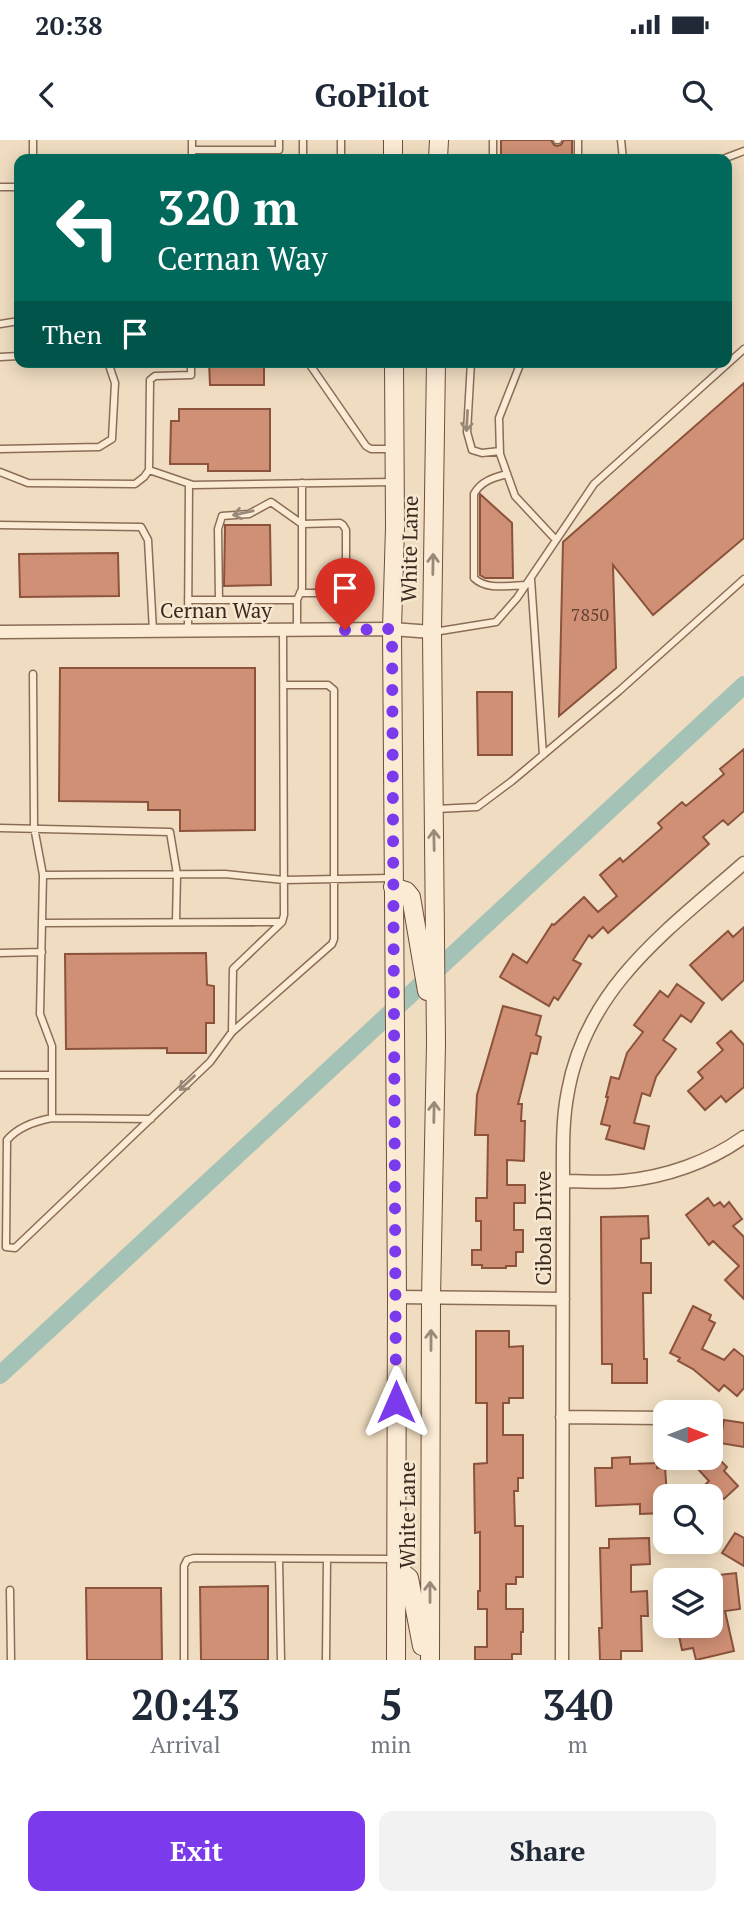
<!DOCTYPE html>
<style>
body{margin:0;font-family:"PT Serif",serif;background:#f2f2f3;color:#1f2937;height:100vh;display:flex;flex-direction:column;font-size:26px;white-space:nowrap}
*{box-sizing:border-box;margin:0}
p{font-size:23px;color:#747a83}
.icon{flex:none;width:38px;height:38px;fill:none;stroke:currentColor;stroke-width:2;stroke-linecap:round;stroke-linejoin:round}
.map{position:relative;height:1520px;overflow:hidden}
.details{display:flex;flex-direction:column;background:#fff;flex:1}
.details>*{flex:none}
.banner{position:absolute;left:14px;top:14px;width:718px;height:214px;border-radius:14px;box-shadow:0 4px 18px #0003;background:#00695c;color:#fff;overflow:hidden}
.needle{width:46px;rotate:90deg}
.buttons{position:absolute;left:653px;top:1260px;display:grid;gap:14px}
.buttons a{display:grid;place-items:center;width:70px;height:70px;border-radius:14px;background:#fff;box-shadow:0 4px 18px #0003;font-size:35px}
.pin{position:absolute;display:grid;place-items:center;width:60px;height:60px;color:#fff;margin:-72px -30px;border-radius:50% 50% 50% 0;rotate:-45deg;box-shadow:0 0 7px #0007}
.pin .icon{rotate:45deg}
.me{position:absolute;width:77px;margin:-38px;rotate:0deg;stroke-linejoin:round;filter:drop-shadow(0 0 5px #0008)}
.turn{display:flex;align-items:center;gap:24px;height:147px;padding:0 28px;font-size:32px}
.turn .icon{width:91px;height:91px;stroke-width:2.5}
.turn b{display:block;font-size:49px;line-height:60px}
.then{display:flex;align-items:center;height:66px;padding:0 28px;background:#0003;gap:14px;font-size:26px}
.eta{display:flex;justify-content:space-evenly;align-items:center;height:119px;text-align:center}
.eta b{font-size:42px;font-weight:700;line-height:49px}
.button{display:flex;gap:14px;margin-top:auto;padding:14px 28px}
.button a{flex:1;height:80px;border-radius:14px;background:#7c3aed;color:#fff;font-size:28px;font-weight:700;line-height:80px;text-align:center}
.button a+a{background:#f2f2f3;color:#1f2937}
.status{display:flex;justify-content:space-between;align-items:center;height:49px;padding:0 35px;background:#fff;direction:ltr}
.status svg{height:19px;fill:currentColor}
header{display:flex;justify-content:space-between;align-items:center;height:91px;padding:0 28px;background:#fff;font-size:32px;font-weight:700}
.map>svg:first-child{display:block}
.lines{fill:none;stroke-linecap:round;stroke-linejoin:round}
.canal{stroke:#a4c2b6;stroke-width:18}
.building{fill:#d09075;stroke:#8b523c;stroke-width:2}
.service-casing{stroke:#8b6d57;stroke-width:9}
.minor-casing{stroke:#8b6d57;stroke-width:15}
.secondary-casing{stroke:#6c4e3b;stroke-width:20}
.service{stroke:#fbebd5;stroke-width:6}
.minor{stroke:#fbebd5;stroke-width:12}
.secondary{stroke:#fbebd5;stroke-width:18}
.oneway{stroke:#9a8979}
.route{stroke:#7c3aed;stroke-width:12;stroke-dasharray:0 21.6}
.labels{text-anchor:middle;stroke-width:5;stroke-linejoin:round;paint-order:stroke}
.number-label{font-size:18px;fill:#604133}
.street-label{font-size:21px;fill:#3a271d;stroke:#f7e8d1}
</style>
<div class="status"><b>20:38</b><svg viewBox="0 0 49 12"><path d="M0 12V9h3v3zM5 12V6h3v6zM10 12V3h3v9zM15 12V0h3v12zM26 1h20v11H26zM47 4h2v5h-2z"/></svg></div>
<header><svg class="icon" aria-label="back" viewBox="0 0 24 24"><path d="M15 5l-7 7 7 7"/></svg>GoPilot<svg class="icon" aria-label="search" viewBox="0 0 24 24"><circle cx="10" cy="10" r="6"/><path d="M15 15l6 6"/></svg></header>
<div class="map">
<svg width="744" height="1520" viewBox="0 0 744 1520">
<rect width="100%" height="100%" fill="#f0ddc1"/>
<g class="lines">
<path class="canal" d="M0 1235 744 545"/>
</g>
<path class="building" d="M501 0H551L554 5 557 6 561 5 564 0H572V19H501Z
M209 222H264V245H210Z
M744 243V398L653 475 613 425 616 528 559 576 563 402Z
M179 269H270V331H208V324H170L171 281H179Z
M480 354 512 383 513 438H485L480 435Z
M225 385H270L271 445 224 446Z
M118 413 119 456 20 457 19 414Z
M60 528H255V690L180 691V670H148V662L59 661Z
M477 552H512V615H478Z
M744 609V671L728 685 723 680 703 697 709 704 608 793 603 787 592 798 589 795 573 820 581 824 558 860 554 857 549 866 500 837 513 814 527 823 552 784 554 785 584 757 598 772 617 756 600 735 620 718 623 722 662 688 658 683 682 662 686 666 724 634 720 629Z
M744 787V840L722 860 690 825 728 791 733 797Z
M206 813 207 845 214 846V883H206V913H167V908L66 909 65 814Z
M677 844 704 863 691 882 681 875 663 900 676 909 656 937 650 956 642 953 634 983 649 986 644 1009 606 999 610 986 601 984 608 957H606L611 937 619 939 627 913 643 892 634 885 660 851 668 857Z
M503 866 541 876 536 895 541 897 537 914 531 913 518 964H522L521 981H525L524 1021 507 1020V1045H525V1063H514V1090H523V1112H516V1126H506V1128H482V1125H472V1110H481V1081H476V1058H487L488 995H475L477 955Z
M731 891 744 905V947L726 962 721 956 705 970 688 951 703 938 698 932 723 910 717 903Z
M708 1058 714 1066 720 1062 724 1067 729 1062 742 1079 733 1086 744 1097V1159L725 1140 739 1126 713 1101 709 1105 686 1075Z
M648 1076 649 1098 641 1099V1123H651V1153H643L644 1219H647V1243H612V1224H602L601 1077Z
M693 1166 711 1175 709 1180 715 1183 702 1209 724 1220 734 1209 744 1217V1248L737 1256 724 1245 719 1251 693 1229 678 1221 680 1218 670 1213Z
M476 1191H509V1207L523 1206V1258H509V1263H503V1295H523V1338H518V1351H514L515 1386H523V1437H516V1444H506V1469H523V1492H521V1514H512V1520H475V1507H487V1469H478V1451H480V1392L475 1393 474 1324 487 1323V1263H476Z
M724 1280 744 1283V1307L720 1303Z
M713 1313 727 1327 724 1331 738 1346 724 1359 717 1353 714 1356H693L709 1341 697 1328 708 1318H710Z
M630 1317V1324L657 1323V1328L665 1327 667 1356H665V1373L640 1374V1364L596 1366 595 1328H612V1318Z
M735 1393 744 1398V1426L722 1413Z
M649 1398 650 1424 631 1425V1452L647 1451 648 1476H641L642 1511H621V1520H600L599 1488H602L600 1408H609V1399Z
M736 1433 740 1469 725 1471 734 1511 696 1520 693 1508 682 1510 678 1491 702 1486H710V1436Z
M268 1446V1520H201L200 1447Z
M86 1448H161L162 1520H87Z"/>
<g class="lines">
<g class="service-casing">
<path id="service" d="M33 0V19
M192 0V19
M303 0V19
M341 0V19
M557 0H558
M578 0V19
M621 0 623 19
M192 10H279V0
M493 19V0
M723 19 744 11
M0 47H19
M0 184 19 181
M0 217 19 216
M308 222 366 306 371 309H391
M471 222 467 292 472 310 482 313 500 311
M521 222 499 278 500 314 515 356 556 400
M0 309 99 307 112 299 115 243 108 222
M149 330 193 345 393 342
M0 332 28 343 135 344 144 337 149 330 150 240 155 236 191 235V222
M507 334C493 338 481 341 474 354V438C487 451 510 445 526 445
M0 385 141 387 148 400 153 491
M531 439 543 615
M188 460H297
M219 460 218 389 222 376 249 374 271 362 302 384 340 383 343 385 346 390V446L344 451 339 453H300
M297 490V460L302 449V343
M188 491 189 344
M434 492 496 482 517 458 594 344 744 209
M33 534 34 687 43 735 40 874 52 906V978C36 981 18 987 7 1000L6 1107 15 1108 210 922 232 892 332 804 334 799V550L328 545H284
M436 669 477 667 512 641 619 551 744 439
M0 688 170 692 177 734 176 782
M43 735 225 734 284 740 391 738
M43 783 282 782
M0 813 42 812
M232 892 233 829 282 782 284 775 283 490
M0 935H52
M52 978 151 979
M279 1419 281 1520
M10 1450 11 1520
M184 1520V1426L187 1420 194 1418 394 1419
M326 1520 327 1419"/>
</g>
<g class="minor-casing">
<path id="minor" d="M0 492 392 489 432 492
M563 1041C583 1041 603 1043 623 1041 666 1037 709 1022 744 997
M397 1157 563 1159
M562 1277 665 1278
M562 1520 563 1041C563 1011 562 981 568 951 587 846 669 789 744 723"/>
</g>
<g class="secondary-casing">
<path id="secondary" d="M393 0V19
M438 19 439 0
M394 222 395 387 392 489 397 1157 396 1520
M393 747 406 751 411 757 427 851
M396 1428 409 1438 422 1506
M430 1520 431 1159 436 903 432 492 436 222"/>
</g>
<use href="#service" class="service"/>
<use href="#minor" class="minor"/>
<use href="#secondary" class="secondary"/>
</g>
<defs><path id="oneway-shaft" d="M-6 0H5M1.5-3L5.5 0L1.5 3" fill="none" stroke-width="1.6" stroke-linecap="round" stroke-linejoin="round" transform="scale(1.75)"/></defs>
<g class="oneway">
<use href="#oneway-shaft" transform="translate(467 281) rotate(93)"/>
<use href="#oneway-shaft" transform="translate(243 373) rotate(168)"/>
<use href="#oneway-shaft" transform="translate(433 424) rotate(-89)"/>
<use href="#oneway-shaft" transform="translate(434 700) rotate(-91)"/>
<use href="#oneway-shaft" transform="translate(187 943) rotate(136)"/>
<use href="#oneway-shaft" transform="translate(434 972) rotate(-89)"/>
<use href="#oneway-shaft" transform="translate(431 1200) rotate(-90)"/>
<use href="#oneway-shaft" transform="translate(430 1452) rotate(-90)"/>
</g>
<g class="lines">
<path class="route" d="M345 490 392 489 396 1262"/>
</g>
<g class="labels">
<g class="number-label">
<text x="590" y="481">7850</text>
</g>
<g class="street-label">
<text transform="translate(410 409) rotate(-89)" y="7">White Lane</text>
<text x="216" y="478">Cernan Way</text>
<text transform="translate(544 1088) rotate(-90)" y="7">Cibola Drive</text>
<text transform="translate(408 1375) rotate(-90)" y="7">White Lane</text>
</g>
</g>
</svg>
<div class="buttons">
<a><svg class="needle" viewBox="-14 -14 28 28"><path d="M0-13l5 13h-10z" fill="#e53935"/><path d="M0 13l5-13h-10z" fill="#747a83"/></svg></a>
<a><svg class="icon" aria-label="search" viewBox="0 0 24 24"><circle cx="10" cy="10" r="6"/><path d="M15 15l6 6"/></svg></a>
<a><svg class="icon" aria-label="layers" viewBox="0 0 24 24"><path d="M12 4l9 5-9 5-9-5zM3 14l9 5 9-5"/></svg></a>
</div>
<div class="pin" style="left:345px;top:490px;background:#d93025"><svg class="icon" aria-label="arrive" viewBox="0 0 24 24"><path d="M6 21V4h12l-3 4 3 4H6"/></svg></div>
<svg class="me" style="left:396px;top:1262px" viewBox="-20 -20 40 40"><path d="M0-17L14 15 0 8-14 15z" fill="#7c3aed" stroke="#fff" stroke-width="4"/></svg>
<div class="banner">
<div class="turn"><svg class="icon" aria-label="left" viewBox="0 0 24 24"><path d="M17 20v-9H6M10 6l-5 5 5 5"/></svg><div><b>320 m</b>Cernan Way</div></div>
<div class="then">Then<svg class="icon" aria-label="arrive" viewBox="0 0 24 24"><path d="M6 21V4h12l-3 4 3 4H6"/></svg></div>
</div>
</div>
<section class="details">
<div class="eta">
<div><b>20:43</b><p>Arrival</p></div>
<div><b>5</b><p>min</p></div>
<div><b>340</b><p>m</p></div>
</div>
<div class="button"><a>Exit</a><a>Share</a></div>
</section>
